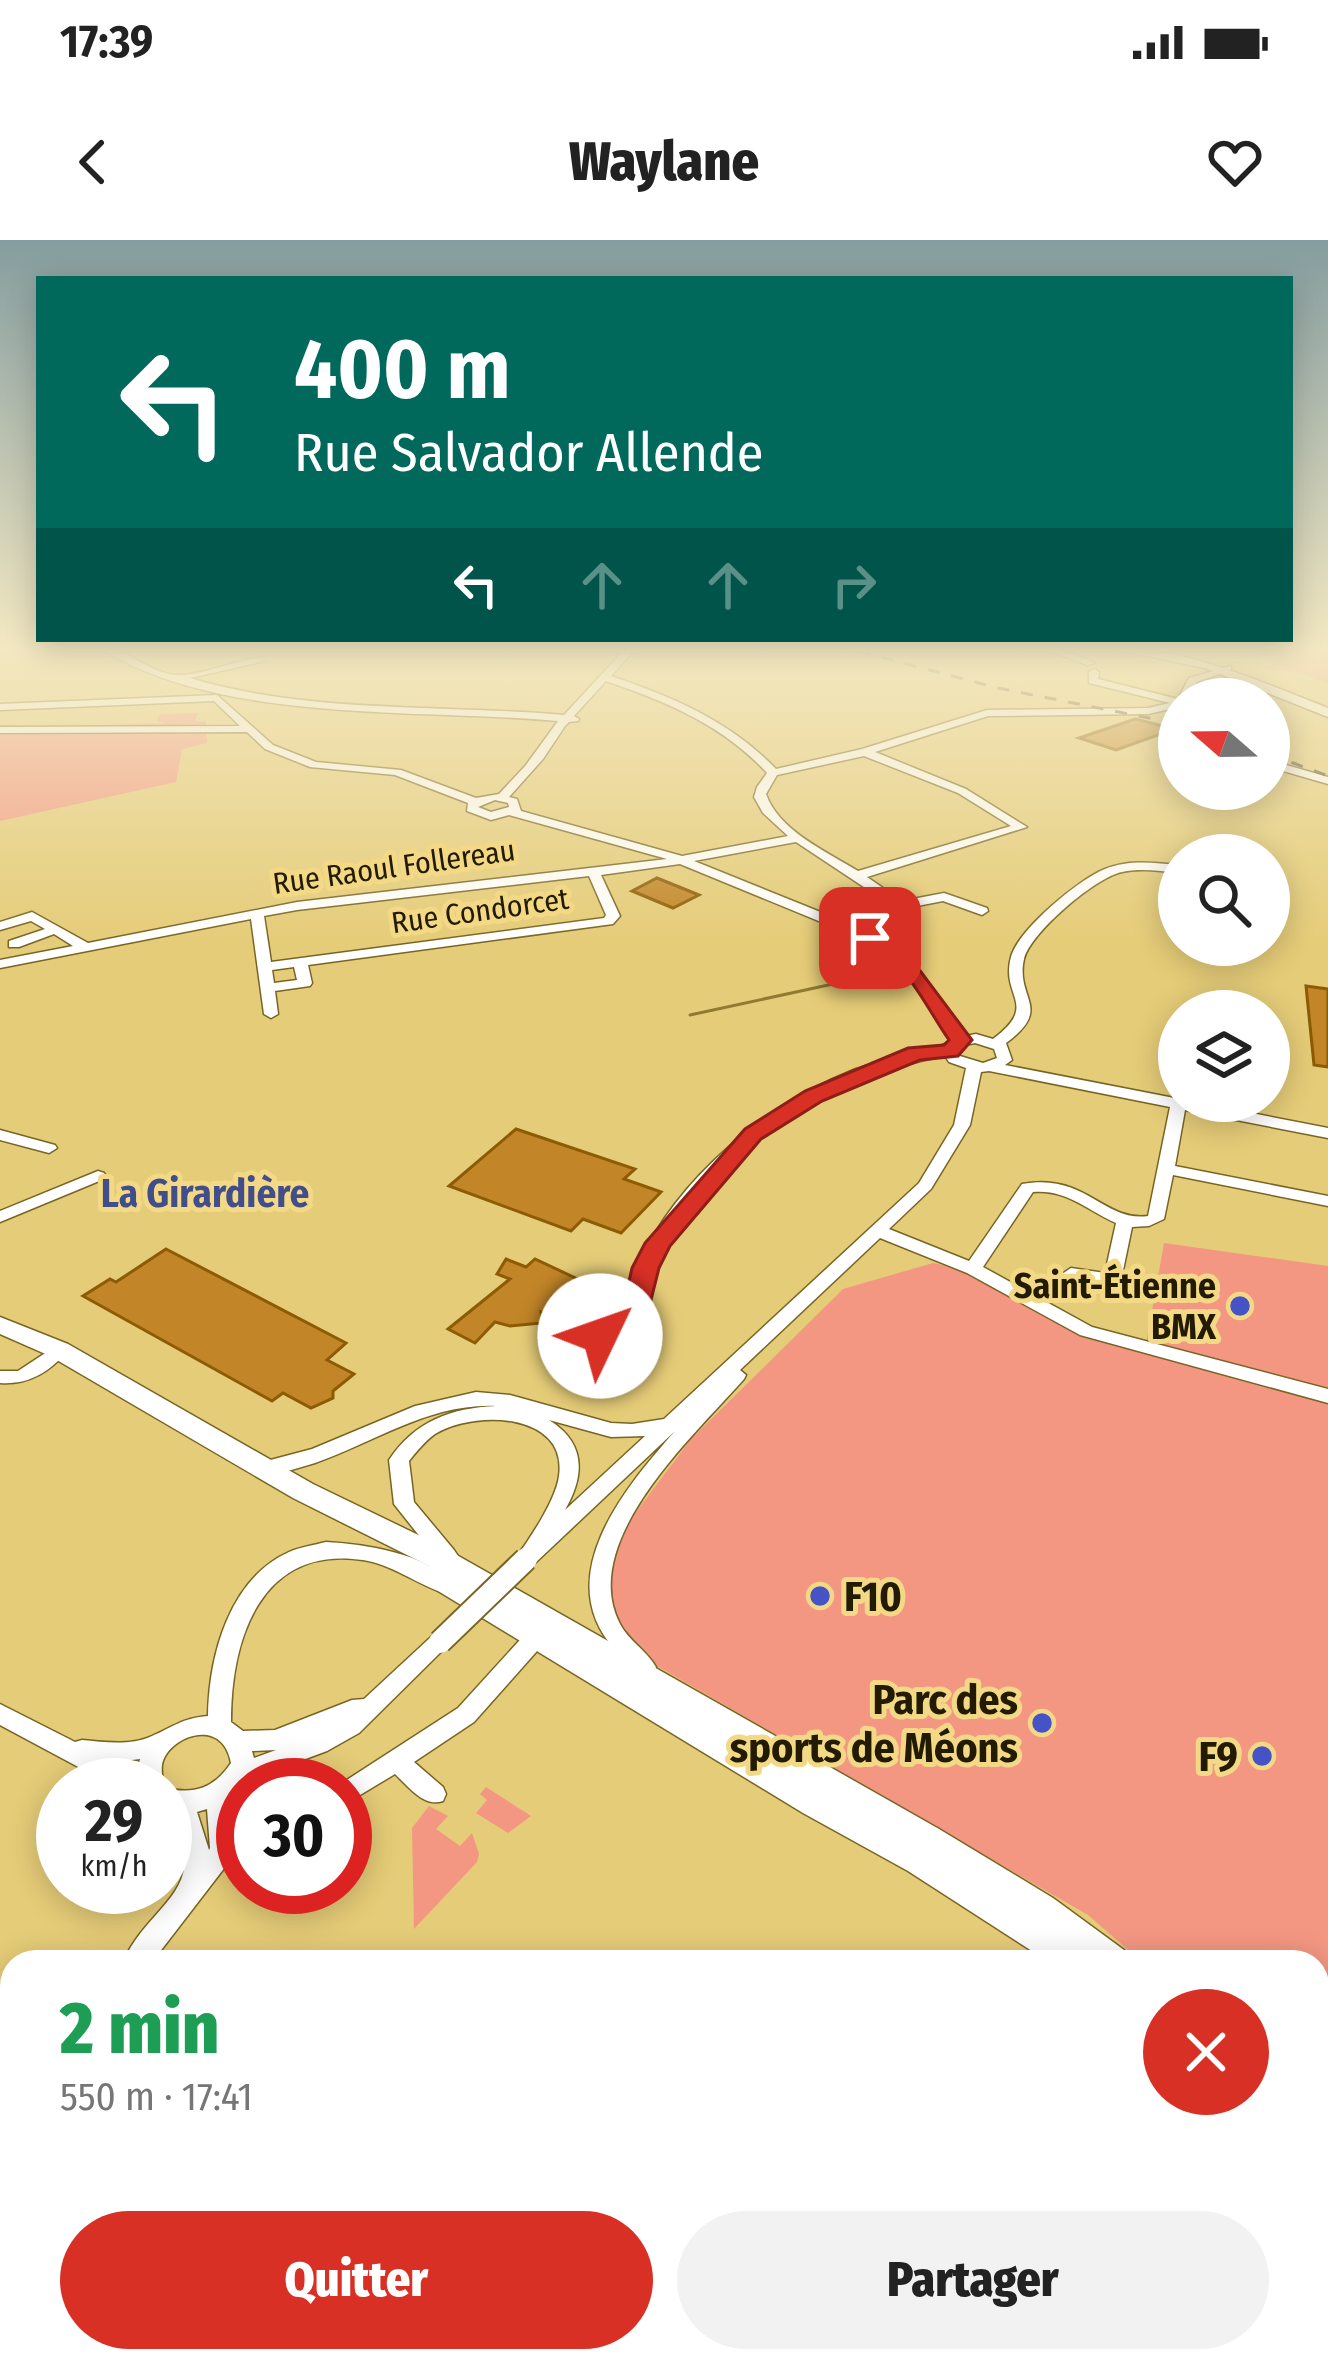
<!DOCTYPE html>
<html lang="fr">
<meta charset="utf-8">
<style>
body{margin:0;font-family:"Fira Sans Condensed",sans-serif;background:#f2f2f2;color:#222;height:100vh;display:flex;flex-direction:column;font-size:45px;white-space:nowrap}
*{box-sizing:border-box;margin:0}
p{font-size:39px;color:#767676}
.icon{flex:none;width:66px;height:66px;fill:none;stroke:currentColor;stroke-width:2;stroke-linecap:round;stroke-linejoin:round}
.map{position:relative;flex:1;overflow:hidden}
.drawer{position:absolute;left:0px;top:1710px;width:1329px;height:423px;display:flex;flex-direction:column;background:#fff;border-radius:36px 36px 0 0;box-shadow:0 6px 30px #0003}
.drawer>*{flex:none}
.banner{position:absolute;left:36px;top:36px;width:1257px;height:366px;border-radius:0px;box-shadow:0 6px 30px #0003;background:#00695c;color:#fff;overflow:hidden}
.needle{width:78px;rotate:290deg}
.tools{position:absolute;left:1158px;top:438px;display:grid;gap:24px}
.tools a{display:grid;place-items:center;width:132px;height:132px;border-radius:50%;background:#fff;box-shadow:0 6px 30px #0003;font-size:60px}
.speed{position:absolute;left:36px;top:1518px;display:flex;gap:24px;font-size:60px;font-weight:700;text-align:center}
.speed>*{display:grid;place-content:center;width:156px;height:156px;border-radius:50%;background:#fff;box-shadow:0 6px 30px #0003;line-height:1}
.speed small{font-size:30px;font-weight:400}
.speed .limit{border:18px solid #d22;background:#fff;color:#111}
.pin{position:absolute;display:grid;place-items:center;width:102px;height:102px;color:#fff;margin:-51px;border-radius:24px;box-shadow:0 6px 18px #0006}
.me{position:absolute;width:132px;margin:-66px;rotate:48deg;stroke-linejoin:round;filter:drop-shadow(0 0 9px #0008)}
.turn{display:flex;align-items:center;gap:42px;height:252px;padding:0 60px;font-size:54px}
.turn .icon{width:156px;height:156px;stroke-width:2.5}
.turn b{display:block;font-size:84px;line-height:102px}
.lanes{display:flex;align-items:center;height:114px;padding:0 60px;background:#0003;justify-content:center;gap:60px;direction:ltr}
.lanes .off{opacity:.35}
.round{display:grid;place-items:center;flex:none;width:126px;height:126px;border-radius:63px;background:#f2f2f2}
.head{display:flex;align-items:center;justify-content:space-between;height:204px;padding:0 60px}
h1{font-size:72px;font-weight:800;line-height:90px;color:#1e9e55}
.action{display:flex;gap:24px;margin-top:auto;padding:24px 60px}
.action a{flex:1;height:138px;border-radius:72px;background:#d93025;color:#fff;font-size:48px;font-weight:800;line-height:138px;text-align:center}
.action a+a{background:#f2f2f2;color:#222}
.status{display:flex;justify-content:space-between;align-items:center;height:84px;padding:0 60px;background:#fff;direction:ltr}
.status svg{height:33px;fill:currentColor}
header{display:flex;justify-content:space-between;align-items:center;height:156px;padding:0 60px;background:#fff;font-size:54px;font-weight:800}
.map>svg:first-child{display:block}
.green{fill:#f39783}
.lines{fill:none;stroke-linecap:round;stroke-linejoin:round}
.stream{stroke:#917b32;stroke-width:3}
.building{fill:#c28527;stroke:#8c5b03;stroke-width:3}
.minor-casing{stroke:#786524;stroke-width:3}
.major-casing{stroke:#786524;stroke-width:3}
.minor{fill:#fff;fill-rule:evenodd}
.major{fill:#fff;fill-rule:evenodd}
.rail{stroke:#554820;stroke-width:3;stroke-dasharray:12 12;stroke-linecap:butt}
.minor-bridge-casing{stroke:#786524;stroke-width:26;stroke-linecap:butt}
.minor-bridge{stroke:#fff;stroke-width:22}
.route{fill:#d93025;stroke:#8d1f18;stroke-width:3}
.poi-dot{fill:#4653c7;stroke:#f3d985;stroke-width:4.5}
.labels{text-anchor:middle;stroke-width:10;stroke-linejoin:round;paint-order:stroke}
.far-street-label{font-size:30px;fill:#221a01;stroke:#f3d985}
.poi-label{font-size:36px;font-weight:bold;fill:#221a01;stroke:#f3d985;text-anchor:end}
.neighbourhood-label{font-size:39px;font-weight:bold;fill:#424e8a;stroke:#f3d985}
.near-poi-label{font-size:42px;font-weight:bold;fill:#221a01;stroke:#f3d985;text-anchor:end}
</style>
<div class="status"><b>17:39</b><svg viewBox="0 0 49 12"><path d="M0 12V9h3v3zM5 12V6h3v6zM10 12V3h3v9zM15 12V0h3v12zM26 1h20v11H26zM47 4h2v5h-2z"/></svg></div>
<header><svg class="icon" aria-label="back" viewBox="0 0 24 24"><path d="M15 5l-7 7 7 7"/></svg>Waylane<svg class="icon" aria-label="heart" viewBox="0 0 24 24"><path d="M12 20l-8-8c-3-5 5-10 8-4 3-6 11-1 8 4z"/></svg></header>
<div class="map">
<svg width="1328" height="2132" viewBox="0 0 1328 2132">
<rect width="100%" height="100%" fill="#e5cc78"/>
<path class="green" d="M1234 405H1328V443L1298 432 1253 429 1277 423 1276 416 1267 409Z
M198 473 195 481H206L207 503 182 509 176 542 0 581V488L165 483 157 481 160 474Z
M1164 1003 1328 1026V1942L1317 1928V1722H1142L1088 1675 638 1415 615 1379 606 1347 614 1301 691 1199 843 1049 933 1023 967 1030 1012 1056 1145 1110Z
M486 1547 531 1576 508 1593 476 1573 487 1560 480 1554Z
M429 1566 448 1576 436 1589 460 1606 472 1593 479 1614 477 1622 414 1689 412 1588Z"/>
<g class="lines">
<path class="stream" d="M690 775 833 744H889"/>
</g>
<path class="building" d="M1135 479 1175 489 1116 510 1079 498Z
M657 638 699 655 673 668 632 651Z
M1306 746 1328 749V827L1314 825Z
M516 889 635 929 624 939 661 952 621 993 583 979 571 991 449 946Z
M166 1009 346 1103 327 1120 354 1134 333 1151V1158L311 1168 283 1153 272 1161 83 1056 110 1039 116 1042Z
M506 1019 526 1027 535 1019 584 1042 571 1053 580 1058 555 1079 541 1072 542 1083 510 1086 495 1082 475 1103 448 1089 510 1039 497 1034Z
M442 2121H608L604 2132H437Z"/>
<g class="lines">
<g class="minor-casing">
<path id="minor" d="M95 405C125 405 148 434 178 435 201 436 239 418 265 417V421L190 438C309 474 440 464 564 475L629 405H639L611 436C673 457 730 481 776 529L862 509 987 470 1148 468 1170 463 1089 443V432L1094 429 1099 432 1098 439 1178 459 1189 438 1231 426V430L1197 442 1188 459H1179V467L1148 474 988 476 875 512 966 549 1027 587 867 637 902 661 944 653 987 668 988 671 982 675 943 661 907 668 910 681 901 714 915 724 965 796 976 794 993 799C1040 764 1000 757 1011 717 1018 690 1079 639 1105 629 1129 619 1155 623 1179 625V633C1160 631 1140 628 1122 632 1096 637 1030 693 1024 719 1015 759 1054 768 1006 803L1012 820 1005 825 1328 888V898L1185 870 1175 926 1328 956V966L1173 935 1164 979 1149 986 1132 987 1121 1040 1112 1046 1071 1040 1062 1034 1071 1028 1105 1033 1116 983C1087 970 1066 949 1033 952L983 1027 1092 1087 1328 1149V1163L1080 1095 967 1033 880 998 740 1130 746 1135 744 1139C694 1196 577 1301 620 1384 628 1400 647 1411 656 1427L653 1433C635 1438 628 1423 616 1411 549 1338 624 1249 675 1191L533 1325 526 1327 519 1325 515 1319C529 1300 556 1260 559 1236 568 1172 474 1170 435 1194 425 1201 417 1211 409 1221L414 1262 454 1310 458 1316 454 1322 447 1324 440 1322 394 1264 389 1220C415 1181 451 1168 496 1166 430 1163 375 1202 315 1223 297 1228 277 1236 259 1233L256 1228 259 1223 312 1209 415 1166 476 1152 510 1155 611 1183 632 1184 664 1179 919 943 954 885 966 828 949 822 945 816C832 835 698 917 654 1028 647 1045 646 1064 643 1083L657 1094C660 1131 611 1127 592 1109L591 1096 608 1082 625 1079C628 1061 630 1042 638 1025 678 937 767 864 856 829 879 821 941 811 952 799L905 730 865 700 680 624 601 635 620 676 613 684 308 725 312 743 310 746 275 751 278 774 271 778 264 774 251 679 0 728V720L73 706 54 694 19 707H9V701L45 689 31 681 0 690V682L32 672 88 703 297 662 667 619 509 575 491 580 467 571 468 563 395 535 310 527 265 509 247 492 0 493V487L240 486 214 461 0 470V464L217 455 273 505 316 522 401 530 476 558 499 554 526 525 558 481C417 468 216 485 95 405ZM606 441C667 462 723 485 767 533L757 547 754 557 763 573 788 596 682 616 521 571 517 559 509 557 543 519 565 486 569 482 578 481 579 479 574 476ZM864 516 958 553 1011 586 858 631C827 612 778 590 766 554L777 535ZM495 560 508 563 509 567 491 572 478 567ZM796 602 894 667 896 681 891 706 875 694 694 621ZM589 636 606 675 604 678 271 722 264 676 297 670ZM294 727 297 740 274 743 272 730ZM975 803 994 809 997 818 983 823 960 816 957 811 960 806ZM989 831 1170 867 1148 976C1104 982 1085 932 1022 944L969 1021 889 989 931 949 970 885 981 832ZM630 1091 639 1097 640 1105 626 1111 610 1106 609 1098 618 1092ZM549 1180 611 1197 645 1196 565 1270C585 1235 586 1203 549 1180Z
M1036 405H1050L1095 423 1087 425Z
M1269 520 1328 537V544L1269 527Z
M0 890 55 905 57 908 49 913 0 900Z
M98 931 104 933 106 936 104 939 0 982V971Z
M59 1104 68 1110C50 1132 29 1145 0 1143V1131H18Z
M326 1302C364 1304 427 1313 452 1344L449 1350 441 1352C415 1343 391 1324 363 1320 261 1305 231 1398 231 1482L243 1491 275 1490 352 1460 364 1459 432 1396 440 1393 448 1396 451 1402 359 1493 327 1511 246 1541 233 1556 230 1578 235 1610 232 1618 152 1722H123C150 1661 212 1654 172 1571L165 1570V1548C195 1555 214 1548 231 1523 222 1474 166 1498 162 1525 161 1532 163 1538 163 1545H126L97 1537 0 1485V1464L75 1502 82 1500C105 1502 130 1506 152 1496 173 1487 182 1478 208 1476 209 1416 229 1339 289 1312 300 1307 314 1305 326 1302ZM276 1510 254 1518 252 1511ZM140 1519 138 1527 116 1522ZM207 1569 210 1608 209 1610 197 1572Z
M537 1387 545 1390 548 1396 545 1402 474 1482 414 1522 443 1547 446 1554 443 1561C424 1568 408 1546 395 1534L345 1564V1545H339L458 1468 529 1390Z
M12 1903V1943L0 1951V1910Z
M825 2121H862L867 2132H830Z"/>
</g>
<g class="major-casing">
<path id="major" d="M1095 405C1178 405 1252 438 1328 468V477L1205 428Z
M0 1077 68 1104 313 1244 439 1305 939 1589 1053 1658 1124 1710 1130 1722H1049L908 1631 803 1573 425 1343 421 1335 429 1326 293 1258 50 1116 0 1094Z
M1317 1935 1328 1940V2041L1317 2037Z"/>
</g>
<use href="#minor" class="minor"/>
<use href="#major" class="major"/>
<path class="rail" d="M835 405 998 448 1179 484
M1269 514 1328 536"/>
<g class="minor-bridge-casing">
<path id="minor-bridge" d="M440 1402 526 1319"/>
</g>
<use href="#minor-bridge" class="minor-bridge"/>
</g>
<linearGradient id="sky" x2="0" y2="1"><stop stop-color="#859d9f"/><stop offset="0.58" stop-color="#f3e8c2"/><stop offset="1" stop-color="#f3e8c2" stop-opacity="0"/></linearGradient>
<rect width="1328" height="704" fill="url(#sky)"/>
<path class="route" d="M870 691 903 708 972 800 958 816 920 820 822 861 761 899 670 1006 659 1028 643 1092 620 1095 600 1105 590 1103 586 1096C594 1083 606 1078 621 1077L632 1028 645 1003 745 889 805 851 908 808 944 805 949 800C931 774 915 741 892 720 882 711 870 706 860 698Z"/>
<g class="poi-dot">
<circle cx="1240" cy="1066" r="12"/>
<circle cx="820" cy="1356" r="12"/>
<circle cx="1042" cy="1483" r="12"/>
<circle cx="1262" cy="1516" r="12"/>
</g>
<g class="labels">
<g class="far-street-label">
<text transform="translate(394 627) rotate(-8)" y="10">Rue Raoul Follereau</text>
<text transform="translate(480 671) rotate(-8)" y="10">Rue Condorcet</text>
</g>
<g class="poi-label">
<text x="1216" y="1058">Saint-Étienne<tspan x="1216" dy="41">BMX</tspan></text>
</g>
<g class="neighbourhood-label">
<text x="205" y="967">La Girardière</text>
</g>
<g class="near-poi-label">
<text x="844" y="1371" text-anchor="start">F10</text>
<text x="1018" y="1474">Parc des<tspan x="1018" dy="48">sports de Méons</tspan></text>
<text x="1238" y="1531">F9</text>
</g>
</g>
</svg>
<div class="tools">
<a><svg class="needle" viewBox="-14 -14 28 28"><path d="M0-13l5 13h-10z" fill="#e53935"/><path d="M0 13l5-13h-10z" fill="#767676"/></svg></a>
<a><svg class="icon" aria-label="search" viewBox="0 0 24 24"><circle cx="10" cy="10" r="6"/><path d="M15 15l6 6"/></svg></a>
<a><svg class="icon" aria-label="layers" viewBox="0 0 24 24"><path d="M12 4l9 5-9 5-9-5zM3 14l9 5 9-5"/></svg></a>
</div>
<div class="speed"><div>29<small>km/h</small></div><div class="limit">30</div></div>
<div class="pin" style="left:870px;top:698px;background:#d93025"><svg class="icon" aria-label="arrive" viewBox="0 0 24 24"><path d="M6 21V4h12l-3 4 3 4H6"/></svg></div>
<svg class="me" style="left:600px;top:1096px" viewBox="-20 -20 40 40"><circle r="19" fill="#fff"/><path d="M0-13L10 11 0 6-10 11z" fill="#d93025"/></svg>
<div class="banner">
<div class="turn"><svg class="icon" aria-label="left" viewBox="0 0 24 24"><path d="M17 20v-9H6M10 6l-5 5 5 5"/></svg><div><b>400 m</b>Rue Salvador Allende</div></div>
<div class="lanes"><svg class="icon" aria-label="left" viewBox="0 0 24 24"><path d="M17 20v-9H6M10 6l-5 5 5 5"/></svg><svg class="icon off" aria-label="ahead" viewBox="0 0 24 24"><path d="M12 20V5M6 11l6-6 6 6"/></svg><svg class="icon off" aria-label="ahead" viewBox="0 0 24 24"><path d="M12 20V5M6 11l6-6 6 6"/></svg><svg class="icon off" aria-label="right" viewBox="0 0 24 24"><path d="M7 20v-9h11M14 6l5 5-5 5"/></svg></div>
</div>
<section class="drawer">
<div class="head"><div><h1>2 min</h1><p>550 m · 17:41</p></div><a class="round" style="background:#d93025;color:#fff"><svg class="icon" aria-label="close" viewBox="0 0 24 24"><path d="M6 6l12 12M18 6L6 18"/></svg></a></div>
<div class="action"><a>Quitter</a><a>Partager</a></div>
</section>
</div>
